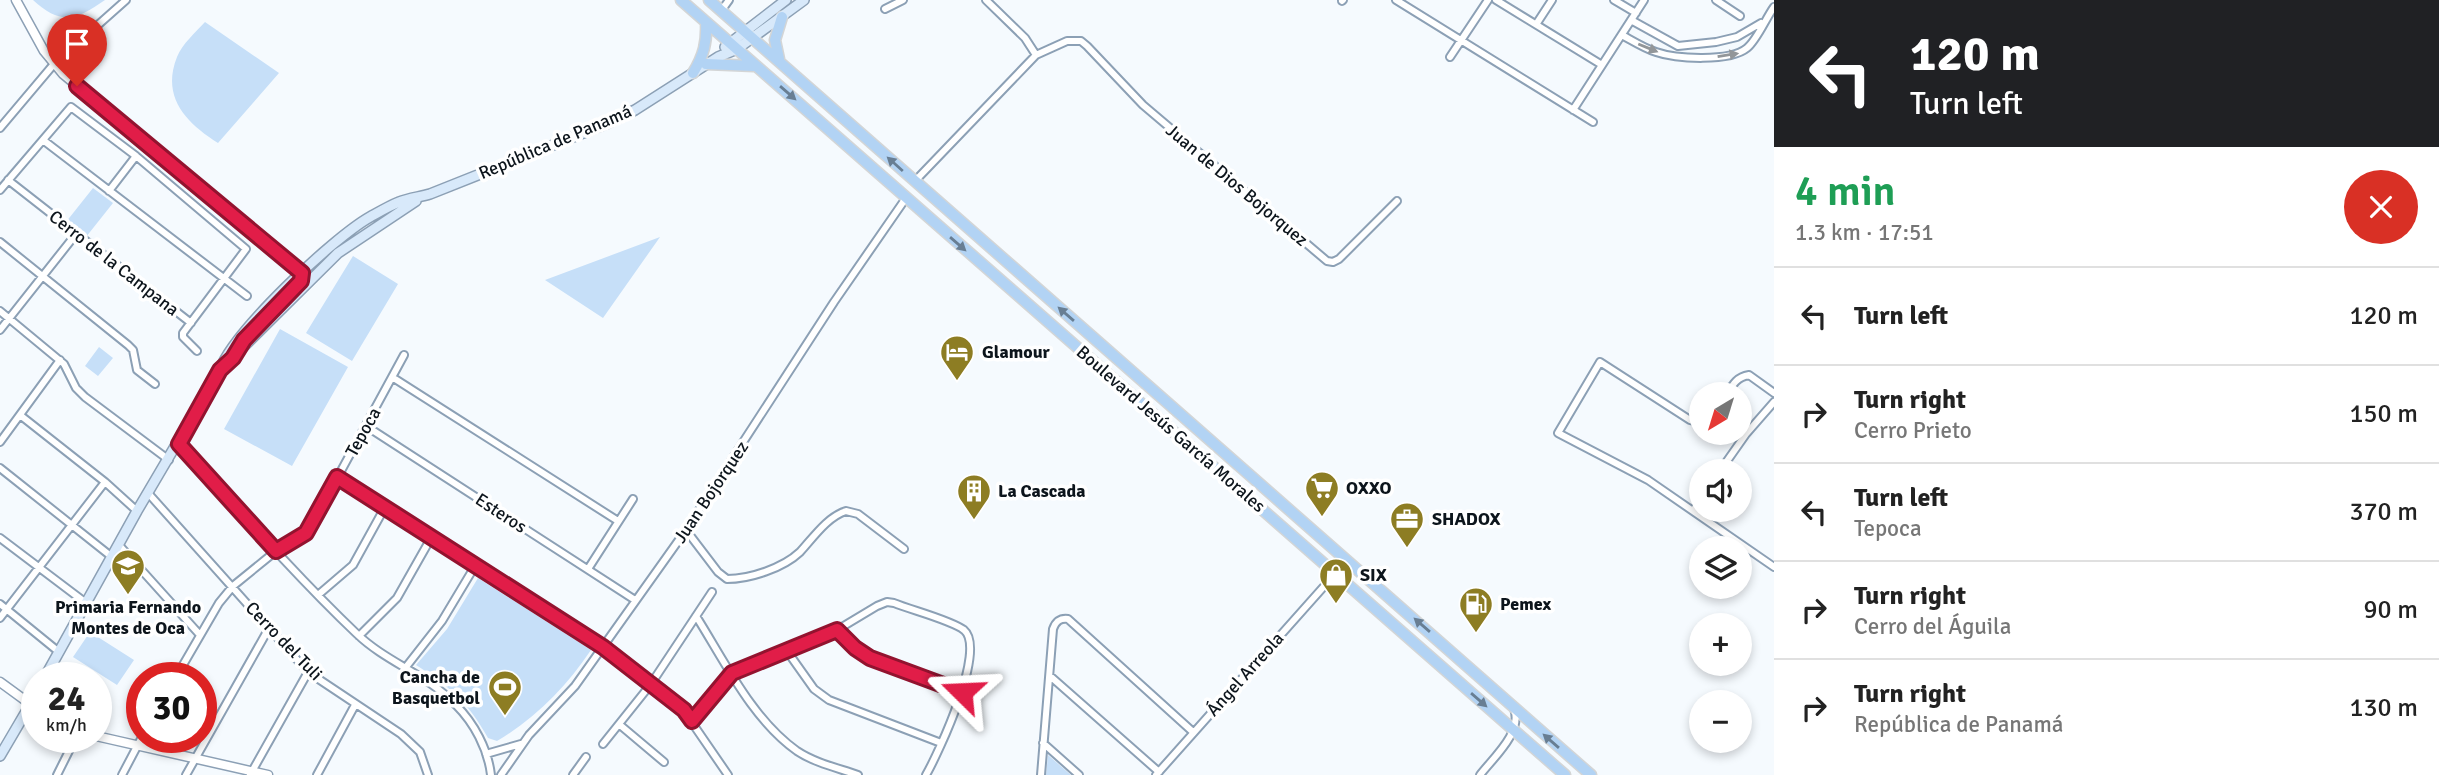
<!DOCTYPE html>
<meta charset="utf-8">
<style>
body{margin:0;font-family:Signika,sans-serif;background:#f2f2f2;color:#222;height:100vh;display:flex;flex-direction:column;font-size:26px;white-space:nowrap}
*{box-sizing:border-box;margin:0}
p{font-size:23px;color:#767676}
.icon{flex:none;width:38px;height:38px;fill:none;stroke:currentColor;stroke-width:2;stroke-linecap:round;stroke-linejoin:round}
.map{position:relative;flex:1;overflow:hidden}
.drawer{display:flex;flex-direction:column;background:#fff;width:665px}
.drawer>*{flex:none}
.hud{background:#202124;color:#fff;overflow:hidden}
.needle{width:46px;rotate:218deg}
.controls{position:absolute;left:1689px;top:382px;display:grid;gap:14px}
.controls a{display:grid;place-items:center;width:63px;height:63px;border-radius:50%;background:#fff;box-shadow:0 4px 10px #0003;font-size:35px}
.speed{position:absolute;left:21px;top:662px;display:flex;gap:14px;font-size:35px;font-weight:700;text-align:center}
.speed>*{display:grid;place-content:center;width:91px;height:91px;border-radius:50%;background:#fff;box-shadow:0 4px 10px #0003;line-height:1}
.speed small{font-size:18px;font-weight:400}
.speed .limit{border:10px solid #d22;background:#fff;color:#111}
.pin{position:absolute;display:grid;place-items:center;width:60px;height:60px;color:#fff;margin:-72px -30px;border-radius:50% 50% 50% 0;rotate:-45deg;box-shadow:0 0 7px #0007}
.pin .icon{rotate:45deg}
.me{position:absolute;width:77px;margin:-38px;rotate:291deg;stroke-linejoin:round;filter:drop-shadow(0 0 5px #0008)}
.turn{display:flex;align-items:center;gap:24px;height:147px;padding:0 21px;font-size:32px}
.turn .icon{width:91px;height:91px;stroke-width:2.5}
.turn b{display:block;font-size:49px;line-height:60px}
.round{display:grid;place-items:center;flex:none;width:74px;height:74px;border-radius:37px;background:#f2f2f2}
.headline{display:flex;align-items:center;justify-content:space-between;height:119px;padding:0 21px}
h1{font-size:42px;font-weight:600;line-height:52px;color:#1e9e55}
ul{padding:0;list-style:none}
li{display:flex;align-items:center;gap:21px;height:98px;padding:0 21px;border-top:2px solid #e0e0e0}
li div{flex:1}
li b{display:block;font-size:26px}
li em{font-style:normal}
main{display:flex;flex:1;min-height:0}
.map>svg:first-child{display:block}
.green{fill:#c6dff8}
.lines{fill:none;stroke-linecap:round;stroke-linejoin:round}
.minor-casing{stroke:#8ca0b5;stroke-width:10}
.tertiary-casing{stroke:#8ca0b5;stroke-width:11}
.secondary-casing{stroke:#8ca0b5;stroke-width:12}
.primary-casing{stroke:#d3d5d6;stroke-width:13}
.minor{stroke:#fff;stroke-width:6}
.tertiary{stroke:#fff;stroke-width:8}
.secondary{stroke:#d8e9fa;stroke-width:9}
.primary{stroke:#b2d3f4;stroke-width:10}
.oneway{fill:#929699}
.oneway2{fill:#687e93}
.route-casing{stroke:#92132f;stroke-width:18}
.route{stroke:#e11d48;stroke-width:12}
.labels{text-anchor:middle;stroke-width:7;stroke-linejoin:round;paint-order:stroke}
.street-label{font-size:18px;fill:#0d151c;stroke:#fff}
.poi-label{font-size:18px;font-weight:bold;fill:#0d151c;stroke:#fff;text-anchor:start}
</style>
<main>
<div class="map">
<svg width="1774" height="775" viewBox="0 0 1774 775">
<rect width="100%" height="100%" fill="#f5fafe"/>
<path class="green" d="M33 0H105C76 20 61 26 33 0Z
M205 22 279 73 218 143C186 123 161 97 177 57 182 44 196 32 205 22Z
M93 188 113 203 86 237 66 222Z
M660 237 603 318 545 280Z
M353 256 398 284 352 361 306 333Z
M280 329 348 367 292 466 224 429Z
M99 347 113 358 98 376 85 366Z
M478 578 591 650C566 687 536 718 497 741L488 738C468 702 450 687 416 665L447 629Z
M90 632 134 660 117 685 73 657Z
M1048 755 1071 775H1046Z"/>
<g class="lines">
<g class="minor-casing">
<path id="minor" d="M986 0 1025 38 1036 55
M1396 0 1593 122
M1496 0 1602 65
M1614 0 1636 13
M1716 0 1740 16
M1342 1 1343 0
M885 9 903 0
M721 11 729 0
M1631 20 1678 46 1716 42 1737 37 1761 23
M1537 23 1552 0
M1622 35C1633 41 1644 48 1656 52 1676 59 1730 62 1747 48 1757 40 1766 18 1774 7
M1450 57 1488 0
M1573 110 1644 0
M0 128 54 64 126 0
M43 140 247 296
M8 180 191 323
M915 181 1036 55 1067 41H1081L1087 46 1143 105 1327 261 1333 262 1339 259 1397 201
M0 190 71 107 136 156 246 249 183 333V337L197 351
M109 191 136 156
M0 242 128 345 133 350 137 370 155 384
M0 311 64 364 76 388 85 397 169 460
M0 330 76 234
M392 377 618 521
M1727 394C1733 384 1737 377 1749 375L1774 393
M20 415 105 482 137 511
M1701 423 1690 420 1600 362 1558 433 1648 480 1774 567
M366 426 635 600
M0 442 60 360
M179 444C237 508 294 574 357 634 386 662 428 675 456 705 474 723 488 749 491 775
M0 468 112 557
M1720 471 1746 434 1774 402
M337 476 603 647 684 711 728 775
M148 493 308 672 401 734 420 752 428 775
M1693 511 1701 499
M686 530 718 572 727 579C750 579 783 568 800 552 813 538 827 517 846 511L858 514 904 549
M0 538 86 603
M119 545 200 635
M588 569 633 499
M318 595 353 565 385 507
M0 604 59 652
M696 616C725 662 752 719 797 751 815 763 838 768 858 775
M0 618 105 482
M837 630 854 648 871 658 962 692
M359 636 397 598 431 538
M787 651 814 689 829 700 941 743
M406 667 442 621 475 566
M1050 676 1159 772
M176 677 219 603 233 586 276 551 302 536 310 528 404 355
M692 721 732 673 837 630 877 606 887 602 894 603C911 610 951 620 964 630 987 649 939 752 926 775
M620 725 664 762
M1043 743 1079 775
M603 744 651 684 712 592
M486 754 521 744
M57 775 76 737
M122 775 142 737
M186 775 269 628
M250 775 308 672
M317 775 355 705
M501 775 529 735 575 686 686 530 834 302 906 198
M573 775 586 757
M1041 775 1053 629C1056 621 1060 618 1068 619L1193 732
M1156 775 1335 574
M1480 775C1493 758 1523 732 1514 709"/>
</g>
<g class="tertiary-casing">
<path id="tertiary" d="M16 0 44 51 63 74 302 273
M0 682 37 709
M96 736 268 775"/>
</g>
<g class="secondary-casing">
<path id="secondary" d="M725 47 786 0
M221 369 338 253 416 201
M45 677 137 511 220 370C233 332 333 238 370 217 379 212 389 206 399 202 409 198 420 197 430 194L606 124 635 110 718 57 737 49 804 0
M0 756 37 693"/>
</g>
<g class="primary-casing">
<path id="primary" d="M681 0 1565 775
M709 0 1591 775
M779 59 775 40 782 17
M706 64 754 66
M693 73C704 55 707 42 706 22"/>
</g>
<use href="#minor" class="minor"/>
<use href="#tertiary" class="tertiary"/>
<use href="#secondary" class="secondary"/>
<use href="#primary" class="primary"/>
</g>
<defs><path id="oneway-solid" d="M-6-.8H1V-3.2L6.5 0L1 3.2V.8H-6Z" transform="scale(1.75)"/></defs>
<g class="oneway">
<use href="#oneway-solid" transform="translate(1648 48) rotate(22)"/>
<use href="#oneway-solid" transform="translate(1728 55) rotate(-9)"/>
</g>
<g class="oneway2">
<use href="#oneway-solid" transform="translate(788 93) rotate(41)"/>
<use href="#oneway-solid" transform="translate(895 164) rotate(-138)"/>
<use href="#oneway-solid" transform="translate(958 244) rotate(41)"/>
<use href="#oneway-solid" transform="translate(1066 314) rotate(-139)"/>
<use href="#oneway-solid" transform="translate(1422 625) rotate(-139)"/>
<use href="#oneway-solid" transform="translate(1479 700) rotate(41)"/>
<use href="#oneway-solid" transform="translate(1551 741) rotate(-139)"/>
</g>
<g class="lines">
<g class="route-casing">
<path id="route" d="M77 86 302 273 301 281 244 340 233 358 220 370 179 444 276 551 306 533 337 477 603 647 684 710 692 721 732 673 837 630 855 648 870 658 962 692"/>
</g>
<use href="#route" class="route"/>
</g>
<defs>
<g id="hotel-pin" transform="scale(1.75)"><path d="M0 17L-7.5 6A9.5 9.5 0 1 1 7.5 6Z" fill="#8d7d23" stroke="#fff"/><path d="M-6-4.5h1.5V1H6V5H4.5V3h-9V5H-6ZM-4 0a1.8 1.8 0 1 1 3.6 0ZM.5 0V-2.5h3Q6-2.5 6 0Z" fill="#fff"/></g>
<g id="supermarket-pin" transform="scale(1.75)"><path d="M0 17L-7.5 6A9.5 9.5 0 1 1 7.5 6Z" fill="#8d7d23" stroke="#fff"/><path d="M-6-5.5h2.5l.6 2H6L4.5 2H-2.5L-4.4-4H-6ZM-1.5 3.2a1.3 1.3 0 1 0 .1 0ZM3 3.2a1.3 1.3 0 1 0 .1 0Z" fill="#fff"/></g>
<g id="building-pin" transform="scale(1.75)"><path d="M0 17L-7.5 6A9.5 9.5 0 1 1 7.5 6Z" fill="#8d7d23" stroke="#fff"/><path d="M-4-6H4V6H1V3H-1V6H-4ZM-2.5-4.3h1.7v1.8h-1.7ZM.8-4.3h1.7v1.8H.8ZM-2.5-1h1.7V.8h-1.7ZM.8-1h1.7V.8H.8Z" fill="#fff"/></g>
<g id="office-pin" transform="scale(1.75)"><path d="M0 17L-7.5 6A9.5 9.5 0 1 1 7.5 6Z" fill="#8d7d23" stroke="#fff"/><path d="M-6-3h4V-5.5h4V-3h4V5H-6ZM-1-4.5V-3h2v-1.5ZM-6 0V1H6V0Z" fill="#fff"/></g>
<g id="school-pin" transform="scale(1.75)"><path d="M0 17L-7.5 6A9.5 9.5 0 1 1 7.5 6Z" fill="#8d7d23" stroke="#fff"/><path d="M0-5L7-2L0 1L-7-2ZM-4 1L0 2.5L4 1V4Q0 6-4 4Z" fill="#fff"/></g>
<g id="shop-pin" transform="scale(1.75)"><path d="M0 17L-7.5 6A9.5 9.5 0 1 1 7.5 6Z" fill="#8d7d23" stroke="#fff"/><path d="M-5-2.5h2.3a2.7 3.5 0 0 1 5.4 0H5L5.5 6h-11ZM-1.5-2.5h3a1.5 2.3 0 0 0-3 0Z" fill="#fff"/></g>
<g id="fuel-pin" transform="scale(1.75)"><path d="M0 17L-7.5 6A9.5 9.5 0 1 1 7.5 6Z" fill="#8d7d23" stroke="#fff"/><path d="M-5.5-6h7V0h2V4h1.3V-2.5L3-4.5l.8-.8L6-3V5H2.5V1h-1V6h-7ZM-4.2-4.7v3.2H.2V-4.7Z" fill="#fff"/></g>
<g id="stadium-pin" transform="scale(1.75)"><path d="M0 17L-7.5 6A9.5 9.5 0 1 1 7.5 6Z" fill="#8d7d23" stroke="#fff"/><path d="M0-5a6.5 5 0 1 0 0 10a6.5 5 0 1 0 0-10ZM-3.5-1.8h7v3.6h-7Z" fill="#fff"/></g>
</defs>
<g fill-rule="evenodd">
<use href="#hotel-pin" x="957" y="352"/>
<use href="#supermarket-pin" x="1322" y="488"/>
<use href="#building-pin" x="974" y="491"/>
<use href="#office-pin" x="1407" y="519"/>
<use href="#school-pin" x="128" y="566"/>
<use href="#shop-pin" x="1336" y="575"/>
<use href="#fuel-pin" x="1476" y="604"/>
<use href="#stadium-pin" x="505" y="687"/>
</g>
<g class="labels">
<g class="street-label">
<text transform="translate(555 142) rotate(-23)" y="6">República de Panamá</text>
<text transform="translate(1237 185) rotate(40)" y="6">Juan de Dios Bojorquez</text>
<text transform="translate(114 263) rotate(38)" y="6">Cerro de la Campana</text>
<text transform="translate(1171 429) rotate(41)" y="6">Boulevard Jesús García Morales</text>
<text transform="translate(363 432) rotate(-61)" y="6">Tepoca</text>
<text transform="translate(711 492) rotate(-56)" y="6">Juan Bojorquez</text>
<text transform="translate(501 513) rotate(33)" y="6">Esteros</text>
<text transform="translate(284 641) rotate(46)" y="6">Cerro del Tuli</text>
<text transform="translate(1245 674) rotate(-48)" y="6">Ángel Arreola</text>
</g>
<g class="poi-label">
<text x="982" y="358">Glamour</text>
<text x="1346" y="494">OXXO</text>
<text x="998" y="497">La Cascada</text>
<text x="1432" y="525">SHADOX</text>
<text x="1360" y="581">SIX</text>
<text x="1500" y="610">Pemex</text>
<text x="128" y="613" text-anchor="middle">Primaria Fernando<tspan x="128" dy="21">Montes de Oca</tspan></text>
<text x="480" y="683" text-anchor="end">Cancha de<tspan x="480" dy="21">Basquetbol</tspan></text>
</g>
</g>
</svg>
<div class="controls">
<a><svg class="needle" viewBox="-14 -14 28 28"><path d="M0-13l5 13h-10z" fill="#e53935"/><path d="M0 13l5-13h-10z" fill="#767676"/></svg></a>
<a><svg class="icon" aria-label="sound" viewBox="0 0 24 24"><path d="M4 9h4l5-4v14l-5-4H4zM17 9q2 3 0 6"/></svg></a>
<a><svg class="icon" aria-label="layers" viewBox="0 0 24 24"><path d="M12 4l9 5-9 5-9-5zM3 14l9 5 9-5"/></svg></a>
<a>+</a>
<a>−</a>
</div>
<div class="speed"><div>24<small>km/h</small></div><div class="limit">30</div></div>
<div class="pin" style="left:77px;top:86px;background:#d93025"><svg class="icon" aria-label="arrive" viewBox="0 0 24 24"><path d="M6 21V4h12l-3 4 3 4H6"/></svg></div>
<svg class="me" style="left:962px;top:692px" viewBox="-20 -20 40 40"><path d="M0-17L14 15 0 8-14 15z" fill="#e11d48" stroke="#fff" stroke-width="4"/></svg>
</div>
<section class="drawer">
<div class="hud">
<div class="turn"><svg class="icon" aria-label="left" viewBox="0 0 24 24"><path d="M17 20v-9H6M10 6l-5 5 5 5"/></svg><div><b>120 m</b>Turn left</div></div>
</div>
<div class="headline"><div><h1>4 min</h1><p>1.3 km · 17:51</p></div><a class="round" style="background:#d93025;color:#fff"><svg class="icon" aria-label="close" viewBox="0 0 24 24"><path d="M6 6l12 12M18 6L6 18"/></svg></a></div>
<ul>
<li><svg class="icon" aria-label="left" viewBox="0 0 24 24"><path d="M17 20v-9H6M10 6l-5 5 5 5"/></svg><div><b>Turn left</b></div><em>120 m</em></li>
<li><svg class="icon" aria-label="right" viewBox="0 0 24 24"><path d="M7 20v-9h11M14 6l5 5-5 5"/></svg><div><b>Turn right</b><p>Cerro Prieto</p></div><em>150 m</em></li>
<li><svg class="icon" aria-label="left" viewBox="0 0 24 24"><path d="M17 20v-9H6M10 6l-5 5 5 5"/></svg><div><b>Turn left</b><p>Tepoca</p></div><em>370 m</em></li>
<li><svg class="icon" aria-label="right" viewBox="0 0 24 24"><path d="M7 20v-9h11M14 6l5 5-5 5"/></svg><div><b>Turn right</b><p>Cerro del Águila</p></div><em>90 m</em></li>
<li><svg class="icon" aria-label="right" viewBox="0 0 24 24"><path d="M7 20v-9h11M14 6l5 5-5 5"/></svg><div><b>Turn right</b><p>República de Panamá</p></div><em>130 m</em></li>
</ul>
</section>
</main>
